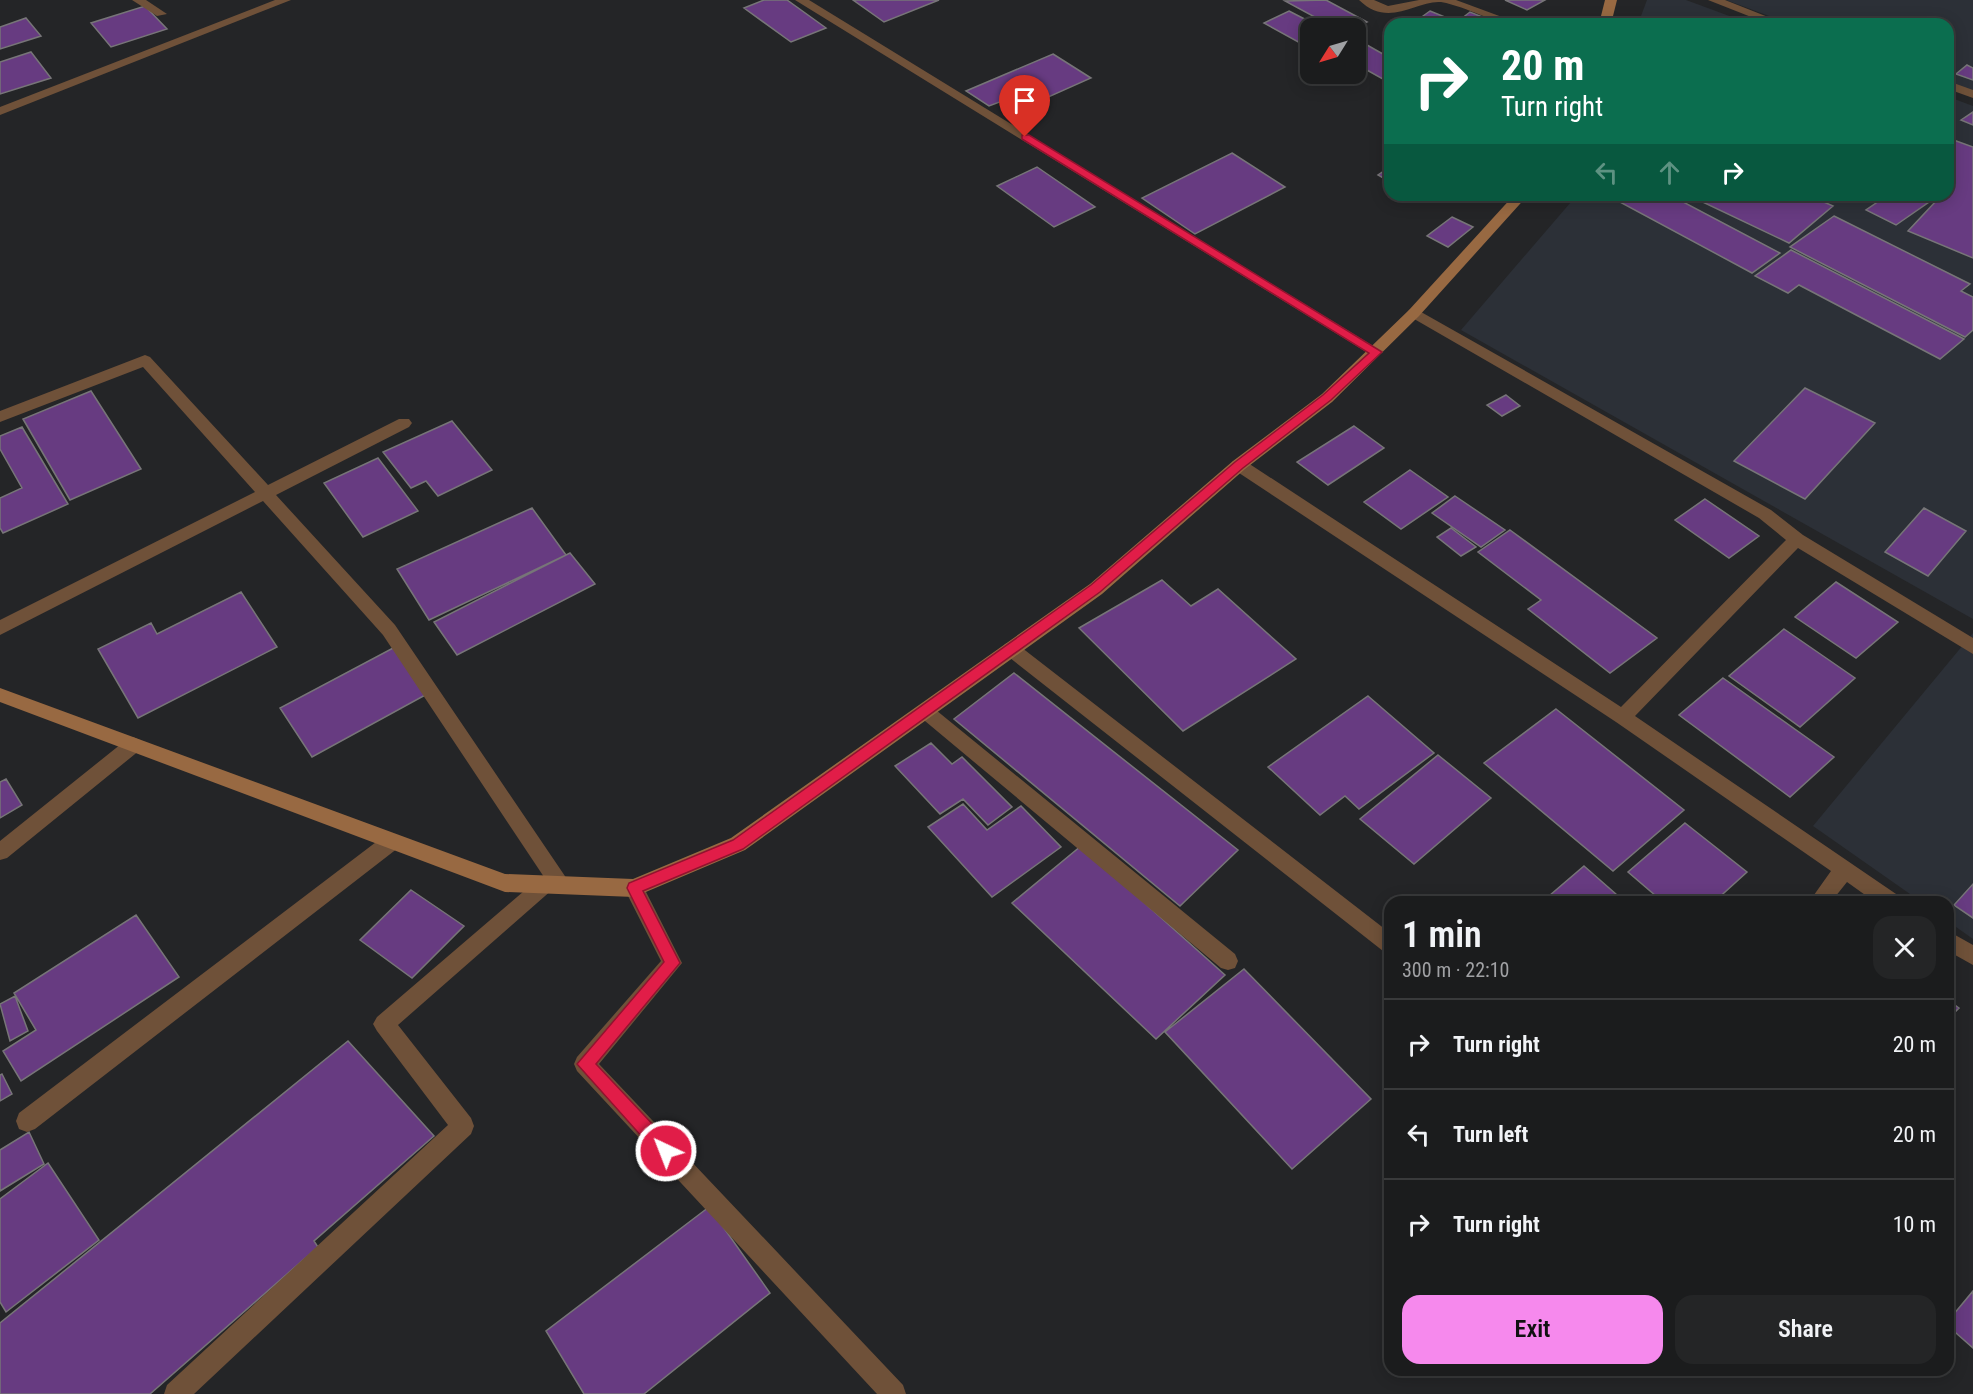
<!DOCTYPE html>
<meta charset="utf-8">
<style>
body{margin:0;font-family:"Roboto Condensed",sans-serif;background:#242526;color:#f1f3f6;height:100vh;display:flex;flex-direction:column;font-size:22px;white-space:nowrap}
*{box-sizing:border-box;margin:0}
p{font-size:20px;color:#a0a1a4}
.icon{flex:none;width:33px;height:33px;fill:none;stroke:currentColor;stroke-width:2;stroke-linecap:round;stroke-linejoin:round}
.map{position:relative;flex:1;overflow:hidden}
.side{position:absolute;left:1384px;top:896px;width:570px;height:480px;display:flex;flex-direction:column;background:#1b1c1d;border-radius:18px;box-shadow:0 3px 15px #0003,0 0 0 2px #393a3b}
.side>*{flex:none}
.banner{position:absolute;left:1384px;top:18px;width:570px;height:183px;border-radius:18px;box-shadow:0 3px 15px #0003,0 0 0 2px #393a3b;background:#0b6e4f;color:#fff;overflow:hidden}
.needle{width:39px;rotate:233deg}
.tools{position:absolute;left:1300px;top:18px;display:grid;gap:12px}
.tools a{display:grid;place-items:center;width:66px;height:66px;border-radius:12px;background:#1b1c1d;box-shadow:0 3px 15px #0003,0 0 0 2px #393a3b;font-size:30px}
.pin{position:absolute;display:grid;place-items:center;width:51px;height:51px;color:#fff;margin:-62px -26px;border-radius:50% 50% 50% 0;rotate:-45deg;box-shadow:0 0 6px #0007}
.pin .icon{rotate:45deg}
.me{position:absolute;width:66px;margin:-33px;rotate:317deg;stroke-linejoin:round;filter:drop-shadow(0 0 4px #0008)}
.turn{display:flex;align-items:center;gap:21px;height:126px;padding:0 18px;font-size:27px}
.turn .icon{width:78px;height:78px;stroke-width:2.5}
.turn b{display:block;font-size:42px;line-height:51px}
.lanes{display:flex;align-items:center;height:57px;padding:0 18px;background:#0003;justify-content:center;gap:30px;direction:ltr}
.lanes .off{opacity:.35}
.round{display:grid;place-items:center;flex:none;width:63px;height:63px;border-radius:18px;background:#242526}
.summary{display:flex;align-items:center;justify-content:space-between;height:102px;padding:0 18px}
h1{font-size:36px;font-weight:600;line-height:45px}
.action{display:flex;gap:12px;margin-top:auto;padding:12px 18px}
.action a{flex:1;height:69px;border-radius:18px;background:#f689ed;color:#111;font-size:24px;font-weight:600;line-height:69px;text-align:center}
.action a+a{background:#242526;color:#f1f3f6}
ul{padding:0;list-style:none}
li{display:flex;align-items:center;gap:18px;height:90px;padding:0 18px;border-top:2px solid #393a3b}
li div{flex:1}
li b{display:block;font-size:22px}
li em{font-style:normal}
.map>svg:first-child{display:block}
.built{fill:#2c3037}
.building{fill:#673b81;stroke:#777578;stroke-width:1.5}
.lines{fill:none;stroke-linecap:round;stroke-linejoin:round}
.lane{fill:#6f5139;fill-rule:evenodd}
.street{fill:#6f5139;fill-rule:evenodd}
.secondary{fill:#986942;fill-rule:evenodd}
.route{fill:#e11d48;stroke:#92132f;stroke-width:1.5}
</style>
<div class="map">
<svg width="1973" height="1394" viewBox="0 0 1973 1394">
<rect width="100%" height="100%" fill="#242527"/>
<path class="built" d="M1647 0H1686L1751 24H1638Z
M1726 0H1973V91L1949 82 1948 24H1791Z
M1949 97 1973 106V619L1461 330 1577 195H1948Z
M1973 633V939L1949 922 1948 902 1920 901 1813 826Z"/>
<path class="building" d="M764 0H787L826 28 791 42 744 8Z
M853 0H939L884 22Z
M1326 0 1367 22 1353 28H1335L1285 1Z
M1505 0H1545L1527 10Z
M145 6 167 29 111 47 91 23Z
M1289 11 1322 28H1311V49L1264 23Z
M1430 11 1457 22 1470 12 1500 24H1412Z
M26 18 41 36 0 49V27Z
M1367 45 1390 58V83L1356 64V51Z
M31 52 51 78 0 94V62Z
M1053 54 1091 78 1017 111 1002 101 989 106 966 91Z
M1967 65 1973 68V80L1956 74Z
M1973 112V125L1961 120Z
M1948 138 1973 147V258L1908 231 1937 200 1924 195H1948Z
M1232 153 1285 187 1195 234 1142 198Z
M1037 167 1095 207 1054 227 997 186Z
M1390 167V182L1378 175Z
M1628 195H1670L1780 253 1752 273 1618 201Z
M1688 195H1808L1833 206 1789 243Z
M1888 195H1915L1929 202 1896 225 1866 210Z
M1834 216 1970 284 1961 291 1973 297V330L1965 337 1790 247Z
M1452 217 1473 227 1448 247 1427 236Z
M1791 250 1964 339 1940 359 1799 285 1788 293 1755 276Z
M1805 388 1875 423 1805 499 1734 461Z
M91 391 141 469 70 500 23 419Z
M1506 395 1520 406 1502 416 1487 405Z
M452 421 492 470 438 496 426 481 411 488 383 452Z
M1354 426 1384 448 1328 485 1297 462Z
M22 427 68 504 3 533 0 528V498L22 488 0 449V436Z
M378 458 418 511 363 537 324 483Z
M1410 470 1448 497 1401 529 1364 502Z
M1455 496 1505 530 1481 547 1432 513Z
M1705 499 1759 536 1729 558 1675 520Z
M532 508 566 555 429 620 397 569Z
M1924 508 1966 531 1928 576 1885 552Z
M1451 528 1476 547 1461 556 1437 537Z
M1510 530 1657 638 1610 673 1528 609 1541 600 1478 552Z
M570 553 595 584 457 655 434 622Z
M1162 580 1191 606 1218 589 1296 659 1183 731 1079 628Z
M1836 582 1898 622 1856 658 1795 617Z
M241 592 277 647 138 718 98 649 151 623 157 634Z
M1784 629 1855 678 1800 727 1729 676Z
M395 647 429 693 312 757 280 708Z
M1014 673 1238 850 1180 906 954 719Z
M1723 678 1834 757 1790 797 1679 715Z
M1368 696 1434 753 1359 809 1345 796 1320 815 1268 767Z
M1556 709 1684 810 1613 871 1484 763Z
M931 743 952 764 962 757 1012 807 988 825 963 799 940 814 895 766Z
M1438 755 1491 798 1414 864 1360 819Z
M6 779 22 805 0 818V782Z
M963 804 987 830 1021 806 1061 847 992 897 928 827Z
M1685 823 1747 872 1714 902H1663L1628 872Z
M1081 846 1225 975 1156 1039 1012 903Z
M1584 866 1625 902H1542Z
M1973 884V918L1954 905Z
M411 890 464 926 412 978 360 940Z
M136 915 179 977 21 1081 3 1051 36 1030 14 993Z
M1244 969 1371 1099 1292 1169 1165 1032Z
M15 996 28 1031 10 1041 0 1004Z
M1948 1000 1959 1008 1948 1019Z
M348 1041 434 1136 314 1241 318 1247 150 1394H0V1323Z
M2 1074 12 1094 0 1101V1075Z
M29 1132 44 1164 0 1191V1150Z
M48 1163 99 1240 6 1312 0 1302V1199Z
M709 1207 770 1293 644 1394H584L546 1331Z
M1973 1291V1348L1948 1326V1321Z"/>
<g class="lines">
<path class="lane" d="M1359 0H1374L1388 6 1419 0H1456L1521 24C1492 24 1469 7 1441 2 1416 0 1389 29 1359 0Z"/>
<path class="street" d="M132 0H146L167 14 157 16Z
M275 0H291L0 115V107Z
M795 0H809L1383 352 1376 357 1371 355Z
M1708 0H1725L1786 24H1769Z
M1948 81 1973 90V98L1948 89Z
M1414 308 1771 510 1803 535 1973 638V654L1798 548 1635 716 1899 896 1902 902H1875L1847 882 1831 902H1809L1831 871 1616 722 1233 469 1231 465 1233 461H1245L1621 707 1786 540 1759 518 1409 316 1407 313 1409 310Z
M145 355 150 357 268 485 399 419H409L412 423 409 427 276 495 395 625 571 885 568 891 561 894 553 889 398 1025 471 1118 474 1126 471 1134 194 1394H164L167 1385 448 1125 377 1031 373 1024 377 1017 538 879 544 877 383 635 263 501 0 635V620L255 492 143 367 0 422V411Z
M1011 642 1017 644 1390 933V954L1383 951 1005 654 1002 649 1005 644Z
M925 704 931 706 1235 954 1238 961 1235 968 1228 970 1221 968 919 716 916 711 919 706Z
M133 737 140 740 142 745 140 750 7 858 0 860V841L126 740Z
M391 834 398 836 401 842 398 848 35 1129 27 1132 19 1129 16 1121 19 1113 384 836Z
M634 879 641 882 682 963 599 1064 903 1385 906 1394H877L577 1071 574 1064 577 1057 661 961 624 888 627 882Z
M1948 931 1973 945V965L1948 951Z"/>
<path class="secondary" d="M1605 0H1617L1611 24H1599Z
M1514 195H1528L1419 316 1332 402 1245 469 1102 594 745 850 634 897 505 892 0 702V688L505 874 633 879 731 838 1090 584 1233 461 1322 394 1409 310Z"/>
</g>
<path class="route" d="M1022 135H1029L1382 352 1331 400 1243 468 1100 592 743 849 643 891 680 963 596 1064 672 1145 675 1151 672 1157 666 1159 660 1157 577 1064 664 962 627 888 629 883 733 840 1091 585 1235 462 1323 395 1369 353 1022 139Z"/>
</svg>
<div class="tools">
<a><svg class="needle" viewBox="-14 -14 28 28"><path d="M0-13l5 13h-10z" fill="#e53935"/><path d="M0 13l5-13h-10z" fill="#a0a1a4"/></svg></a>
</div>
<div class="pin" style="left:1025px;top:137px;background:#d93025"><svg class="icon" aria-label="arrive" viewBox="0 0 24 24"><path d="M6 21V4h12l-3 4 3 4H6"/></svg></div>
<svg class="me" style="left:666px;top:1151px" viewBox="-20 -20 40 40"><circle r="17" fill="#e11d48" stroke="#fff" stroke-width="3"/><path d="M0-11L8 9 0 5-8 9z" fill="#fff"/></svg>
<div class="banner">
<div class="turn"><svg class="icon" aria-label="right" viewBox="0 0 24 24"><path d="M7 20v-9h11M14 6l5 5-5 5"/></svg><div><b>20 m</b>Turn right</div></div>
<div class="lanes"><svg class="icon off" aria-label="left" viewBox="0 0 24 24"><path d="M17 20v-9H6M10 6l-5 5 5 5"/></svg><svg class="icon off" aria-label="ahead" viewBox="0 0 24 24"><path d="M12 20V5M6 11l6-6 6 6"/></svg><svg class="icon" aria-label="right" viewBox="0 0 24 24"><path d="M7 20v-9h11M14 6l5 5-5 5"/></svg></div>
</div>
<section class="side">
<div class="summary"><div><h1>1 min</h1><p>300 m · 22:10</p></div><a class="round"><svg class="icon" aria-label="close" viewBox="0 0 24 24"><path d="M6 6l12 12M18 6L6 18"/></svg></a></div>
<ul>
<li><svg class="icon" aria-label="right" viewBox="0 0 24 24"><path d="M7 20v-9h11M14 6l5 5-5 5"/></svg><div><b>Turn right</b></div><em>20 m</em></li>
<li><svg class="icon" aria-label="left" viewBox="0 0 24 24"><path d="M17 20v-9H6M10 6l-5 5 5 5"/></svg><div><b>Turn left</b></div><em>20 m</em></li>
<li><svg class="icon" aria-label="right" viewBox="0 0 24 24"><path d="M7 20v-9h11M14 6l5 5-5 5"/></svg><div><b>Turn right</b></div><em>10 m</em></li>
</ul>
<div class="action"><a>Exit</a><a>Share</a></div>
</section>
</div>
